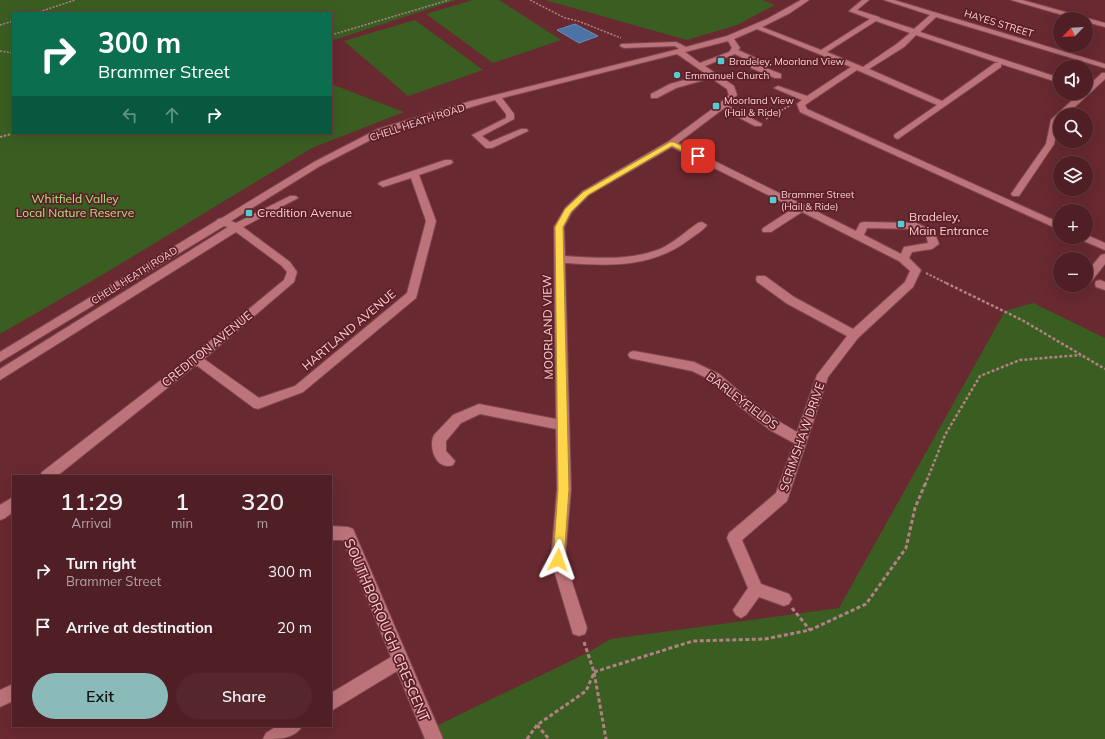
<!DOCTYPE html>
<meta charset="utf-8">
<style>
body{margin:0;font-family:Mulish,sans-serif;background:#55272d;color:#f1f3f6;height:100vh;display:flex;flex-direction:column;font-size:15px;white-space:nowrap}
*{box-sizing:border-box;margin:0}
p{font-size:13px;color:#b3a2a7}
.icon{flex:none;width:22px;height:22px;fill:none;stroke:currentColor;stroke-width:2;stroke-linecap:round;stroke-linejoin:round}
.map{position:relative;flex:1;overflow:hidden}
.drawer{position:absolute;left:12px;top:475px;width:320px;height:252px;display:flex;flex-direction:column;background:#4f1f25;border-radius:0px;box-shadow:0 4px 16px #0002,0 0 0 1px #663d42}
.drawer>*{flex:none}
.banner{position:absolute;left:12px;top:12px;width:320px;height:122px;border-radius:0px;box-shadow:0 4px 16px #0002,0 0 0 1px #663d42;background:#0b6e4f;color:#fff;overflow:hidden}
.needle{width:26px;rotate:245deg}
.controls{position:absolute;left:1053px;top:12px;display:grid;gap:8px}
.controls a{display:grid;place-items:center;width:40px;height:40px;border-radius:50%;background:#4f1f25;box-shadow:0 4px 16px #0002,0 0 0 1px #663d42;font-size:20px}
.pin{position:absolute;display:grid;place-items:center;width:34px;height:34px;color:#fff;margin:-17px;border-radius:8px;box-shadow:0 2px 6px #0006}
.me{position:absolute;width:44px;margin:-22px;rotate:4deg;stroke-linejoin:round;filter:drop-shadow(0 0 3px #0008)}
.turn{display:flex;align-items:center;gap:14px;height:84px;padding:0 20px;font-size:18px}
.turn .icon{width:52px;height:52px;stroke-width:2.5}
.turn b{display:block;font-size:28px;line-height:34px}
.lanes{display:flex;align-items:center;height:38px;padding:0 20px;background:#0003;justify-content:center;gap:20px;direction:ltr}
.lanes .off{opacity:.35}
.eta{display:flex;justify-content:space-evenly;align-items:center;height:68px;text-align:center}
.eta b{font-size:24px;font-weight:600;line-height:28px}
.cta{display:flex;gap:8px;margin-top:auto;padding:8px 20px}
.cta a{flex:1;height:46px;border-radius:24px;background:#8bbbb9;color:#111;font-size:16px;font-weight:600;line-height:46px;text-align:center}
.cta a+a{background:#55272d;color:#f1f3f6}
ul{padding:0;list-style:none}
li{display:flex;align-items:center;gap:12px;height:56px;padding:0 20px}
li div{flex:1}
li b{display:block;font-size:15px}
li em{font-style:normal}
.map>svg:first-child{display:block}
.green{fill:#3a5e22}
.building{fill:#4b73a5;stroke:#638cc0}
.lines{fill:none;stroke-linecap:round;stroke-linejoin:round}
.minor-casing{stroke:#7f4750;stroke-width:2}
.path-far3{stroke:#b38084;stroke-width:1.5;stroke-dasharray:2 1.5;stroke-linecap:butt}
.path-far2{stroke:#b38084;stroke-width:2;stroke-dasharray:2.5 1.5;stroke-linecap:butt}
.path-far1{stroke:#b38084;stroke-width:2.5;stroke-dasharray:3 2;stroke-linecap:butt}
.path{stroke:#b38084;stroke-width:3;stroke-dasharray:4 2.5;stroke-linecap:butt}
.minor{fill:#bc7379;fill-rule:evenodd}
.route{fill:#ffd54a;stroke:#a68a30}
.poi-dot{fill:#52cdcd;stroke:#5d1e27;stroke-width:1.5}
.labels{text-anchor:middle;stroke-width:3.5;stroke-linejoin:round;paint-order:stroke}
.far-street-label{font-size:10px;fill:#f8d0d1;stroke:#5d1e27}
.far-poi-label{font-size:10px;fill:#f8d0d1;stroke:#5d1e27;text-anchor:start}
.park-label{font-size:12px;fill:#a4e67e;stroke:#5d1e27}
.poi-label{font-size:12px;fill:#f8d0d1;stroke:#5d1e27;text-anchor:start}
.street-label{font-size:12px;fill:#f8d0d1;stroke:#5d1e27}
.near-street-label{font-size:14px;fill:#f8d0d1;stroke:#5d1e27}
</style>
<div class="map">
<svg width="1105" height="739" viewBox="0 0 1105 739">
<rect width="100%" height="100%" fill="#692931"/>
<path class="green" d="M0 0H456L331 41V13H13V133H331V84L404 112 312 148 102 275 0 334Z
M473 0H499L561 40 493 63 426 14Z
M545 0H762L775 5 737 25 687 40Z
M415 20 483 70 408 96 344 41Z
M1033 303 1105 338V739H434L430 729 587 653 611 639 839 608 1005 311Z"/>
<path class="building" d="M575 24 598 36 579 43 557 30Z"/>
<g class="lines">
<g class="minor-casing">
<path id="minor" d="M801 0H809L790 13 762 27 821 50 870 19 849 11 862 0H869L857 10 879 17 880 18 914 29 930 15 884 0H894L1105 64V68L936 17 920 32 1060 78V83L1001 64V67L898 139 895 138 894 136 895 134 937 105 857 70 805 105 807 109 1060 223V230L800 112 797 104 802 100 774 88 778 86 807 96 851 67 757 29 734 39 740 48 738 50 758 59V65L781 74V78H775L751 68V62L735 54 705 66 734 86 737 95 727 105 762 124 761 126H755L723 109 678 143 856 231 860 223 864 222 916 223 934 231 939 244 932 249 912 252 909 258 921 270 913 287 858 338 828 377 787 501 742 540 761 584 789 594 792 599 789 604 784 606 759 597 746 615 741 618 736 615 733 610 748 588 727 538 729 533 776 493 794 443 770 430 739 406 711 380 692 371 634 359 630 358 628 355 630 352 634 351 694 362 719 374 747 398 780 422 797 432 817 375 847 336 786 303 757 282 756 279 757 276H765L794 297 853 329 905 282 910 271 899 261 802 212 771 232H763L762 230 763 228 794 208 672 147 589 195 572 212 564 227 565 256C596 258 630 261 660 249 674 243 686 231 698 223L702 222 707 225C703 231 696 234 690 239 652 268 611 266 565 263L571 489 565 560 587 628 585 634 579 636 573 634 551 560 557 489 556 429 480 414 461 423 446 441V451L455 461 453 465C436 471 428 447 434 435L453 415 479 404 556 419 554 227 565 208 583 191 669 141 719 104 729 95 727 89 711 78 676 88 657 98H651V94L670 84 706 74 677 54 502 98 514 114V119L482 136 490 142 521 129H527L528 131 492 148H486L472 135 506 118V114L495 100 384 133 320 166 231 221 236 223 290 196H296L298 198 243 227 290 262 297 272 294 282 204 359 259 398 295 386 407 293 426 221 411 178 383 187 378 184 380 182 445 160H451L453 162 451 164 419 175 436 221 416 298 303 392 258 409 254 408 196 365 57 476H40L42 472 192 356 284 280 287 272 282 266 236 232 0 380V369L228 227 224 226 0 362V352L216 221 218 219 222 218 314 162 378 129 471 101 679 49 675 46 624 48 620 46 621 44 676 42 686 47 727 36 767 19ZM876 21 910 33 898 43 863 67 827 52ZM916 35 999 63H995L942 101 869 69 904 47ZM728 41 732 48 729 52 700 63 685 52ZM867 228 914 229 926 235 928 243 904 247 901 254 864 235Z
M1011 0H1022L1105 23V27L1086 22V19H1076Z
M1102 73H1105V79L1066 115H1060L1054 144 1019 196H1013L1011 194 1046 144 1051 120 1080 93H1086V88Z
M1087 235 1105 243V250L1079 239 1078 237H1086Z
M1105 254V264L1090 283 1086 284V273L1101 255Z
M1100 280 1105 282V290L1096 287 1095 284 1096 281Z
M13 497V512L5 518 0 520V505Z
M331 526 348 527 353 529 443 739H425L397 671 331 711V693L391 657 343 540H331Z
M13 684V701L0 707V690Z
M277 726H302C295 739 278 739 263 739L266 733Z"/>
</g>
<path class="path-far3" d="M530 0 565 18 578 21 621 38
M36 13 75 0
M0 25 13 21
M331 35 449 0
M0 51 13 53
M766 119 791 105"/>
<path class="path-far2" d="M0 137 15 133
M926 273 948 284"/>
<path class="path-far1" d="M946 283 1022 320 1105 369
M925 485 945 435 980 376 1020 360 1081 355"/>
<path class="path" d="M792 608 810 630
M584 642 594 672 606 739
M594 672 693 641 765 639 810 630 866 604 906 548 915 508 925 484
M537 725 549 739
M527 739 537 725 586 691 594 673"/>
<use href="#minor" class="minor"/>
</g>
<path class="route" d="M670 142H674L702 156 696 158 672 146 588 195 571 212 563 227 569 489 564 560 562 564 558 565 554 564 553 560 558 489 555 227 565 209 583 192Z"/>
<g class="poi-dot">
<rect x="717" y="57" width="8" height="8" rx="2"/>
<circle cx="677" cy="75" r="4"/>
<rect x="712" y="102" width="8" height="8" rx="2"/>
<rect x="769" y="196" width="8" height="8" rx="2"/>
<rect x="245" y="209" width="8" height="8" rx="2"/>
<rect x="897" y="220" width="8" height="8" rx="2"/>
</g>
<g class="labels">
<g class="far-street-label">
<text transform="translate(999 23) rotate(17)" y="4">HAYES STREET</text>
<text transform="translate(417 122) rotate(-18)" y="4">CHELL HEATH ROAD</text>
<text transform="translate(134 275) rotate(-32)" y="4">CHELL HEATH ROAD</text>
</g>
<g class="far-poi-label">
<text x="729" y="65">Bradeley, Moorland View</text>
<text x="685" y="79">Emmanuel Church</text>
<text x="724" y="104">Moorland View<tspan x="724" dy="12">(Hail &amp; Ride)</tspan></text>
<text x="781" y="198">Brammer Street<tspan x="781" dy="12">(Hail &amp; Ride)</tspan></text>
</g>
<g class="park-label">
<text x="75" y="203">Whitfield Valley<tspan x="75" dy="14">Local Nature Reserve</tspan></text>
</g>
<g class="poi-label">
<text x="257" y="217">Credition Avenue</text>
<text x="909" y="221">Bradeley,<tspan x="909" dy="14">Main Entrance</tspan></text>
</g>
<g class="street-label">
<text transform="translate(548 327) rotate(-91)" y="4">MOORLAND VIEW</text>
<text transform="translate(349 330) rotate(-40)" y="4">HARTLAND AVENUE</text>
<text transform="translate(207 349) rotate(-39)" y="4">CREDITON AVENUE</text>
<text transform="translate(742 401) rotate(37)" y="4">BARLEYFIELDS</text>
<text transform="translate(802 437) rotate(-71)" y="4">SCRIMSHAW DRIVE</text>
</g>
<g class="near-street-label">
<text transform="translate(387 630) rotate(67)" y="5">SOUTHBOROUGH CRESCENT</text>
</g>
</g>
</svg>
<div class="controls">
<a><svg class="needle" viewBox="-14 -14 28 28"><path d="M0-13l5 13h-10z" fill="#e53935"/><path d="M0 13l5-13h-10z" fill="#b3a2a7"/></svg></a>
<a><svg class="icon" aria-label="sound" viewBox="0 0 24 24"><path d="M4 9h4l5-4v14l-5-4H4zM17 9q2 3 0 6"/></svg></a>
<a><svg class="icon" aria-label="search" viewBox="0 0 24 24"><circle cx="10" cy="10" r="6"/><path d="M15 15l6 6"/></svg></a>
<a><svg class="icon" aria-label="layers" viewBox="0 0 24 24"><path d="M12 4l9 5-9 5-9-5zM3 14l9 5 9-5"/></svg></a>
<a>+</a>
<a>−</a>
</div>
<div class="pin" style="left:698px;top:156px;background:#d93025"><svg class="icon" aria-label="arrive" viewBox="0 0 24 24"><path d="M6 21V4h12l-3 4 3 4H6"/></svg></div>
<svg class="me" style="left:558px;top:560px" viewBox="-20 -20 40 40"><path d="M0-17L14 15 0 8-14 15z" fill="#ffd54a" stroke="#fff" stroke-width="4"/></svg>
<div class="banner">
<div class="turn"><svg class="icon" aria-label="right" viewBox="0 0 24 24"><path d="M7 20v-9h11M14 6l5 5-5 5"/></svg><div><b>300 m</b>Brammer Street</div></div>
<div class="lanes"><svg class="icon off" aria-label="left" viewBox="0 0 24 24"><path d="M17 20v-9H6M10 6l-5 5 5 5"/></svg><svg class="icon off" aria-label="ahead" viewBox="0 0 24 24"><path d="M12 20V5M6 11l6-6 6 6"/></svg><svg class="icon" aria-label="right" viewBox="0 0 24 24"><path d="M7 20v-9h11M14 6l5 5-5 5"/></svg></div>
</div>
<section class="drawer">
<div class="eta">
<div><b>11:29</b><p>Arrival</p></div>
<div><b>1</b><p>min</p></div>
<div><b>320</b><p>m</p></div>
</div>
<ul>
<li><svg class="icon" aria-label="right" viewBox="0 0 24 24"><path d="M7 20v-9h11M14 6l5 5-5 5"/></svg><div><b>Turn right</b><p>Brammer Street</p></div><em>300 m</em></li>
<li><svg class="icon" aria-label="arrive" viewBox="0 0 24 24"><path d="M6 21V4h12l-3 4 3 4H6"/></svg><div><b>Arrive at destination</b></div><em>20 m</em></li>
</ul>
<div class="cta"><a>Exit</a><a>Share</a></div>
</section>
</div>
